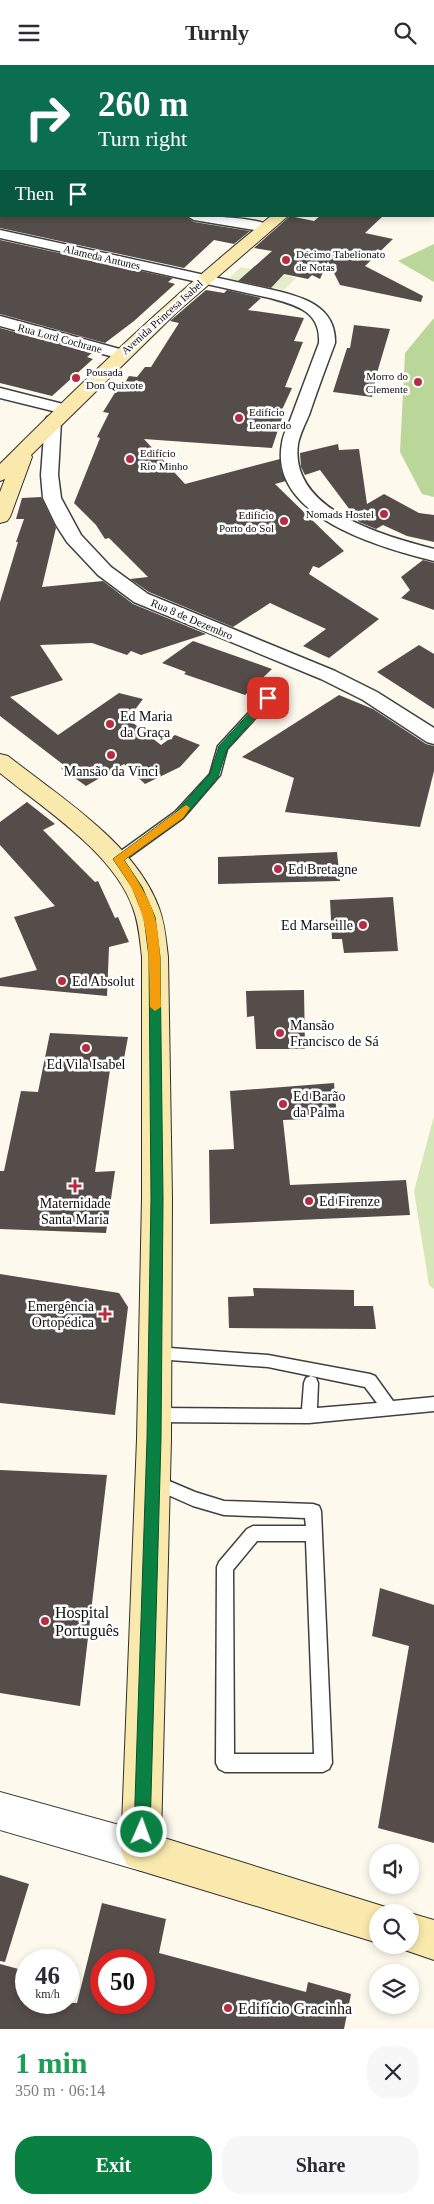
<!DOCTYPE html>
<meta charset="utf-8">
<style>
body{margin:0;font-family:Georgia,serif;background:#f7f7f7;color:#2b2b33;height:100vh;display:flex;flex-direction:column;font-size:19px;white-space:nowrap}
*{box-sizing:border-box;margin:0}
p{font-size:16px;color:#7c7c81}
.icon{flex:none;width:28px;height:28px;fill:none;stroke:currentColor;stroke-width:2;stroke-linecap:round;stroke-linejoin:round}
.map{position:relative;height:1964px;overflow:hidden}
.details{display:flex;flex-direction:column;background:#fff;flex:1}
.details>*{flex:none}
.guide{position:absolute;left:0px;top:0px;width:435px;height:152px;box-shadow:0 2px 8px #0003;background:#0b6e4f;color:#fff;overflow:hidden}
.controls{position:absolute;left:369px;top:1779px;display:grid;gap:10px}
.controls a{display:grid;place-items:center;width:50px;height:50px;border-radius:50%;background:#fff;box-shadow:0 2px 8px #0003;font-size:25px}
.speed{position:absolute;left:15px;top:1884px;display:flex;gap:10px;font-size:25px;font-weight:700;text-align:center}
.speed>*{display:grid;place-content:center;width:65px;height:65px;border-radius:50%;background:#fff;box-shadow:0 2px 8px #0003;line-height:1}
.speed small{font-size:12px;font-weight:400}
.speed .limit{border:8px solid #d22;background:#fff;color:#111}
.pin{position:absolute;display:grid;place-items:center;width:42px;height:42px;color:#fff;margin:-21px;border-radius:10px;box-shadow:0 2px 8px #0006}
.me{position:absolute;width:55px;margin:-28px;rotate:2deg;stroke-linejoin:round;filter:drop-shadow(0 0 4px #0008)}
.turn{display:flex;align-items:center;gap:18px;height:105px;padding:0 15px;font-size:22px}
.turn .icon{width:65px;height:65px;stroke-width:2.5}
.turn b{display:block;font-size:35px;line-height:42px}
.then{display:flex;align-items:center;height:48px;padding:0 15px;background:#0003;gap:10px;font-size:19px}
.round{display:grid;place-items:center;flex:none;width:52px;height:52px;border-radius:20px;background:#f7f7f7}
.summary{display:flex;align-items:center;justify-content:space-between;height:85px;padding:0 15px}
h1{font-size:30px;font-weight:600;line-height:38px;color:#1e9e55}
.cta{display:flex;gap:10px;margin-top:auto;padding:10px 15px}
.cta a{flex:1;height:58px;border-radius:20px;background:#0b8043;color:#fff;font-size:20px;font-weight:600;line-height:58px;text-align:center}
.cta a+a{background:#f7f7f7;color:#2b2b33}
header{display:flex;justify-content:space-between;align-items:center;height:65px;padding:0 15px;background:#fff;font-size:22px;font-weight:600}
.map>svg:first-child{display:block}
.green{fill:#d5e6b9}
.forest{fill:#bbd699}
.pitch{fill:#e5eeca}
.building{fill:#544d4a;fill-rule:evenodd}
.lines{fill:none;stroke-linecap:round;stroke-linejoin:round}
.service-casing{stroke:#404040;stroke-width:3}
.minor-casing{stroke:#404040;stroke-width:3}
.tertiary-casing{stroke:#404040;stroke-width:2}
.secondary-casing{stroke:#2f2f2f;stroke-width:2}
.service{fill:#fff;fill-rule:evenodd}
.minor{fill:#fff;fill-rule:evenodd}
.tertiary{fill:#fff;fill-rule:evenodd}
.secondary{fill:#fae9ac;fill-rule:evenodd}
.route{fill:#0b8043;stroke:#07532c}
.slow{fill:#f59e0b}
.poi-dot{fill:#b42d42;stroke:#fff;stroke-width:2}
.labels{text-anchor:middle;stroke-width:5;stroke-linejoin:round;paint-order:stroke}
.far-poi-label{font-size:11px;fill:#0d0d0d;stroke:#fff;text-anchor:start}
.far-street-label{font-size:11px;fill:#0d0d0d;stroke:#fff}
.poi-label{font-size:14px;fill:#0d0d0d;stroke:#fff;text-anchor:start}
.near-poi-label{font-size:16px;fill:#0d0d0d;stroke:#fff;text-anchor:start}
</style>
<header><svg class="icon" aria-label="menu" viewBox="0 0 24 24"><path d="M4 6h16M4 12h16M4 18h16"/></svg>Turnly<svg class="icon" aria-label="search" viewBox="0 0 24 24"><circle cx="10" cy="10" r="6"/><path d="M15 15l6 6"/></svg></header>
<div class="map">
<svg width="434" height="1964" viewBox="0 0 434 1964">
<rect width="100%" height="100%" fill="#fef9ed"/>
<path class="green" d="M434 1051V1224L429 1220 414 1126Z"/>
<path class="forest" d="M434 179V217L398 196Z
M434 253V432L422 429 400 387 405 288Z"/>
<path class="pitch" d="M241 202 296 213 284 225 228 214Z"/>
<path class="building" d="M0 151H185L194 157 250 166 234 179 214 175 184 203 0 163Z
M290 151 314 156 320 151H383L365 168 393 174 365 201 423 231 421 237 340 220 328 196 320 214 312 210 308 214 284 209 271 223 238 216 272 186 254 183Z
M0 175 173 213 168 217 175 219 134 256 105 278 0 249Z
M206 225 224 228 227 225 261 233 248 245 304 253 294 276 303 277 285 322 292 323 281 347H284L272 383 144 374 185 419 280 394 281 405 286 416 275 419 344 486 319 503 313 501 309 509 379 554 329 593 303 581 326 564 270 538 233 562 149 527 130 514 148 512 109 473 105 474 96 460 74 438 100 373 97 372 109 348 103 347 116 326H120L129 311 137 312 145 302H151L179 258 170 256Z
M354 260 390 264 377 308 372 332 333 327 347 283H350Z
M0 263 92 288 87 292 93 294 52 331 0 318Z
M338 379 339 385 359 384 367 439 384 429 419 448 434 450V477L407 471 383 460 376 464 359 457 320 405 305 410 301 402 300 388Z
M41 432 56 463 42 522 103 516 133 539 206 569 141 590 131 586 127 590 92 578 40 580 63 615 10 632 58 670 119 628 143 634 128 654 161 680 175 670 200 680 180 702 145 719 124 699 86 721 61 703 65 701 0 651V537L18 477H16L24 454H16L22 433Z
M423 495 434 498V545L401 533 410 525 401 512Z
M193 576 272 604 245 630 184 609 186 607 162 598Z
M419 580 434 589V644L377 607Z
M339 630 373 644 426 679 434 681V706L420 762 285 747 294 713 242 692Z
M27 737 55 759 43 765 95 817 98 816 115 853 118 852 129 877 109 882 107 931 0 921V913L37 905 14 852 55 841 0 780V757Z
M337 787 340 816 218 819V792Z
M393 832 398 886 344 888 342 874H332L330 835Z
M304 925 305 984H256L254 951 247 952 246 926Z
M50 968 128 972 123 999 111 998 95 1107 115 1106 106 1168 0 1164V1106H4L21 1026 38 1027Z
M334 1018 337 1053 283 1055 290 1120 406 1115 410 1150 210 1159 209 1085 234 1084 230 1026Z
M0 1209 119 1228 128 1242 115 1350 0 1338Z
M253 1223 354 1225V1241H373L376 1264 229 1263 228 1232 254 1231Z
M0 1405 107 1410 80 1641 0 1628Z
M380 1523 434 1540V1778L378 1763 409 1581 372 1571Z
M0 1810 29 1819 5 1897 0 1896Z
M102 1838 166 1854 159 1888 306 1927 308 1917 351 1929 344 1964H0V1899L26 1906V1938H77ZM101 1895H144V1938H101Z"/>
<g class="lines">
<g class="service-casing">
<path id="service" d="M268 630 273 633 272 635 227 684 220 710 183 753 122 797H114L112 794 114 791 175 747 210 709 218 681 264 631Z
M156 1282 268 1290 370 1309 375 1311 393 1336 434 1332V1346L309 1358 155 1357 150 1355 148 1350 150 1345 155 1343 302 1344 304 1318 306 1313 311 1311 316 1313 318 1318 317 1343 377 1338 365 1322 268 1302 156 1294 151 1293 149 1288 151 1283Z
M155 1410 195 1427 224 1436 313 1439 319 1441 321 1446 332 1698 329 1704 323 1707H225L219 1704 216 1698 217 1502 219 1497 247 1464 253 1461H306L305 1453 224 1450 193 1441 150 1422 147 1417 150 1412ZM257 1476H306L314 1689H234L233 1505Z"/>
</g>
<g class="minor-casing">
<path id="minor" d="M0 117H1V125H0Z
M187 151C203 151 265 152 273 163L266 167 194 155Z
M0 165 273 225C303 232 336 241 335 278 326 302 317 326 309 350 305 359 300 369 298 379 289 446 385 471 434 484V496C382 483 268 452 282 378 283 369 289 359 292 350 301 326 310 302 319 278 321 246 296 240 270 233L0 173Z
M0 251 127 286 129 289 127 292 121 294 0 261Z
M0 323 71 341 73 344 71 347 65 349 0 333Z
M53 351 59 352 61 356 58 410 61 433 81 470 111 502 148 529 335 606 377 627 434 663V679L427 677 363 635 321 614 134 537 98 510 67 477 56 460 43 433 41 410 45 356 47 352Z"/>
</g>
<g class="tertiary-casing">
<path id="tertiary" d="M66 0H78V1H66Z
M243 0H265V1H243Z
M0 1727 141 1766 155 1772 161 1786 155 1800 141 1806 0 1765Z"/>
</g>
<g class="secondary-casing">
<path id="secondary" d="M271 151H288L177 247 31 390 32 392 10 452 7 456 0 458V427L5 414 0 416V399C87 312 175 228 271 151Z
M0 689 8 691C61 733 135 778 159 843 165 859 166 875 168 892L172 1133 171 1374 161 1772 392 1844 394 1848H378V1878L141 1806 127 1800 121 1786 137 1374 142 1133V892C140 875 139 859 133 843 114 788 44 744 0 708Z
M410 1848 434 1855V1895L396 1882 395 1880H410Z"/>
</g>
<use href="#service" class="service"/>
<use href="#minor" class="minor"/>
<use href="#tertiary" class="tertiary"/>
<use href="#secondary" class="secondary"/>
</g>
<path class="route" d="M265 631H268L273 633 227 684 218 712 183 753 124 795 142 822 155 852 160 892 163 1133 161 1374 150 1767 147 1773 142 1775 136 1773 134 1767 147 1374 151 1133 149 892 144 852 132 822 113 794 175 748 210 709 219 681Z"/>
<path class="slow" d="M186 740 190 743 183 753 124 795C136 813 149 832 155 853 162 882 160 913 161 942L155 946 150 942C149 901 151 861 132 824 127 813 119 804 113 794Z"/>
<g class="poi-dot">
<circle cx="286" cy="195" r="5"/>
<circle cx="76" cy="313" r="5"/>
<circle cx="418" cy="317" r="5"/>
<circle cx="239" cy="353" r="5"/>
<circle cx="130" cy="394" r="5"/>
<circle cx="384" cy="449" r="5"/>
<circle cx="284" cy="456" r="5"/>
<circle cx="110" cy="659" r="5"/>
<circle cx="111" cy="690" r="5"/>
<circle cx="278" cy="804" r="5"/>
<circle cx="363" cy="860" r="5"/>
<circle cx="62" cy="916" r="5"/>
<circle cx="280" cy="968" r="5"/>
<circle cx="86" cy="983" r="5"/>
<circle cx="283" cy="1039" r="5"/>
<path d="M72.5 1113.5h5v5h5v5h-5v5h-5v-5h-5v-5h5z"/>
<circle cx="309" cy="1136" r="5"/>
<path d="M102.5 1241.5h5v5h5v5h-5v5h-5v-5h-5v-5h5z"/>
<circle cx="45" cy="1556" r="5"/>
<circle cx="228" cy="1943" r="5"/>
</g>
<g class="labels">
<g class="far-poi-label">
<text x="296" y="193">Décimo Tabelionato<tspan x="296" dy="13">de Notas</tspan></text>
<text x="86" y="311">Pousada<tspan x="86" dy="13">Don Quixote</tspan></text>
<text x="408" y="315" text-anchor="end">Morro do<tspan x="408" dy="13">Clemente</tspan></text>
<text x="249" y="351">Edifício<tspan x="249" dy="13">Leonardo</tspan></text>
<text x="140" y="392">Edifício<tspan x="140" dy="13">Rio Minho</tspan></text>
<text x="374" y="453" text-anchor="end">Nomads Hostel</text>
<text x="274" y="454" text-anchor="end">Edifício<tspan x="274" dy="13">Porto do Sol</tspan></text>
</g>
<g class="far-street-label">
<text transform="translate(102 192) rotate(13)" y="4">Alameda Antunes</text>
<text transform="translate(162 252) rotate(-42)" y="4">Avenida Princesa Isabel</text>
<text transform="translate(60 273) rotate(15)" y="4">Rua Lord Cochrane</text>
<text transform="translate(192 554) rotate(23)" y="4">Rua 8 de Dezembro</text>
</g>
<g class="poi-label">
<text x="120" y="656">Ed Maria<tspan x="120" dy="16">da Graça</tspan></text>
<text x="111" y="711" text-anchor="middle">Mansão da Vinci</text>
<text x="288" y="809">Ed Bretagne</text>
<text x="353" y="865" text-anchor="end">Ed Marseille</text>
<text x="72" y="921">Ed Absolut</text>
<text x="290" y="965">Mansão<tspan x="290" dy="16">Francisco de Sá</tspan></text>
<text x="86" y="1004" text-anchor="middle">Ed Vila Isabel</text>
<text x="293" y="1036">Ed Barão<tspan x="293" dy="16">da Palma</tspan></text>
<text x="319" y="1141">Ed Firenze</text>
<text x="75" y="1143" text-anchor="middle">Maternidade<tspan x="75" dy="16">Santa Maria</tspan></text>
<text x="94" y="1246" text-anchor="end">Emergência<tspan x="94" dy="16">Ortopédica</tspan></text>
</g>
<g class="near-poi-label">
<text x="55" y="1553">Hospital<tspan x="55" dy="18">Português</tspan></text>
<text x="238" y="1949">Edifício Gracinha</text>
</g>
</g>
</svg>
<div class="controls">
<a><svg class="icon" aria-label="sound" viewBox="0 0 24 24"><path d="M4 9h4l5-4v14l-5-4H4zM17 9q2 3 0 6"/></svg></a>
<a><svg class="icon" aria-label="search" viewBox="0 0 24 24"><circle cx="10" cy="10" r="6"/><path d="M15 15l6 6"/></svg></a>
<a><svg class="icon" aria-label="layers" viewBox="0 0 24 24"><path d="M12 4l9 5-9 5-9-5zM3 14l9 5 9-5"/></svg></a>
</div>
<div class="speed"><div>46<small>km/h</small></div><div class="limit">50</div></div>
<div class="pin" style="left:268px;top:633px;background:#d93025"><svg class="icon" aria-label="arrive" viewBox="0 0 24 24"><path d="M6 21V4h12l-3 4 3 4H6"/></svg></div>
<svg class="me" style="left:142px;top:1767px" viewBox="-20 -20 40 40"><circle r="17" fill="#0b8043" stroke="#fff" stroke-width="3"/><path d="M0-11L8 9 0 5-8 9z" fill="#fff"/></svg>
<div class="guide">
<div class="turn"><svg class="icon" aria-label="right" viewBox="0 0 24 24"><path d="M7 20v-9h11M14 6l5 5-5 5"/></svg><div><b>260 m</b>Turn right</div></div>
<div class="then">Then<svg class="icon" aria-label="arrive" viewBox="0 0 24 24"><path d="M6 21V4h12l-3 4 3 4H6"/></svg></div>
</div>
</div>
<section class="details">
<div class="summary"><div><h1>1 min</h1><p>350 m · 06:14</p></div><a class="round"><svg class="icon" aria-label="close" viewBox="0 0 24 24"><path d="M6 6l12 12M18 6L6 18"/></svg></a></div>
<div class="cta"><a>Exit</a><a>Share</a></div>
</section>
